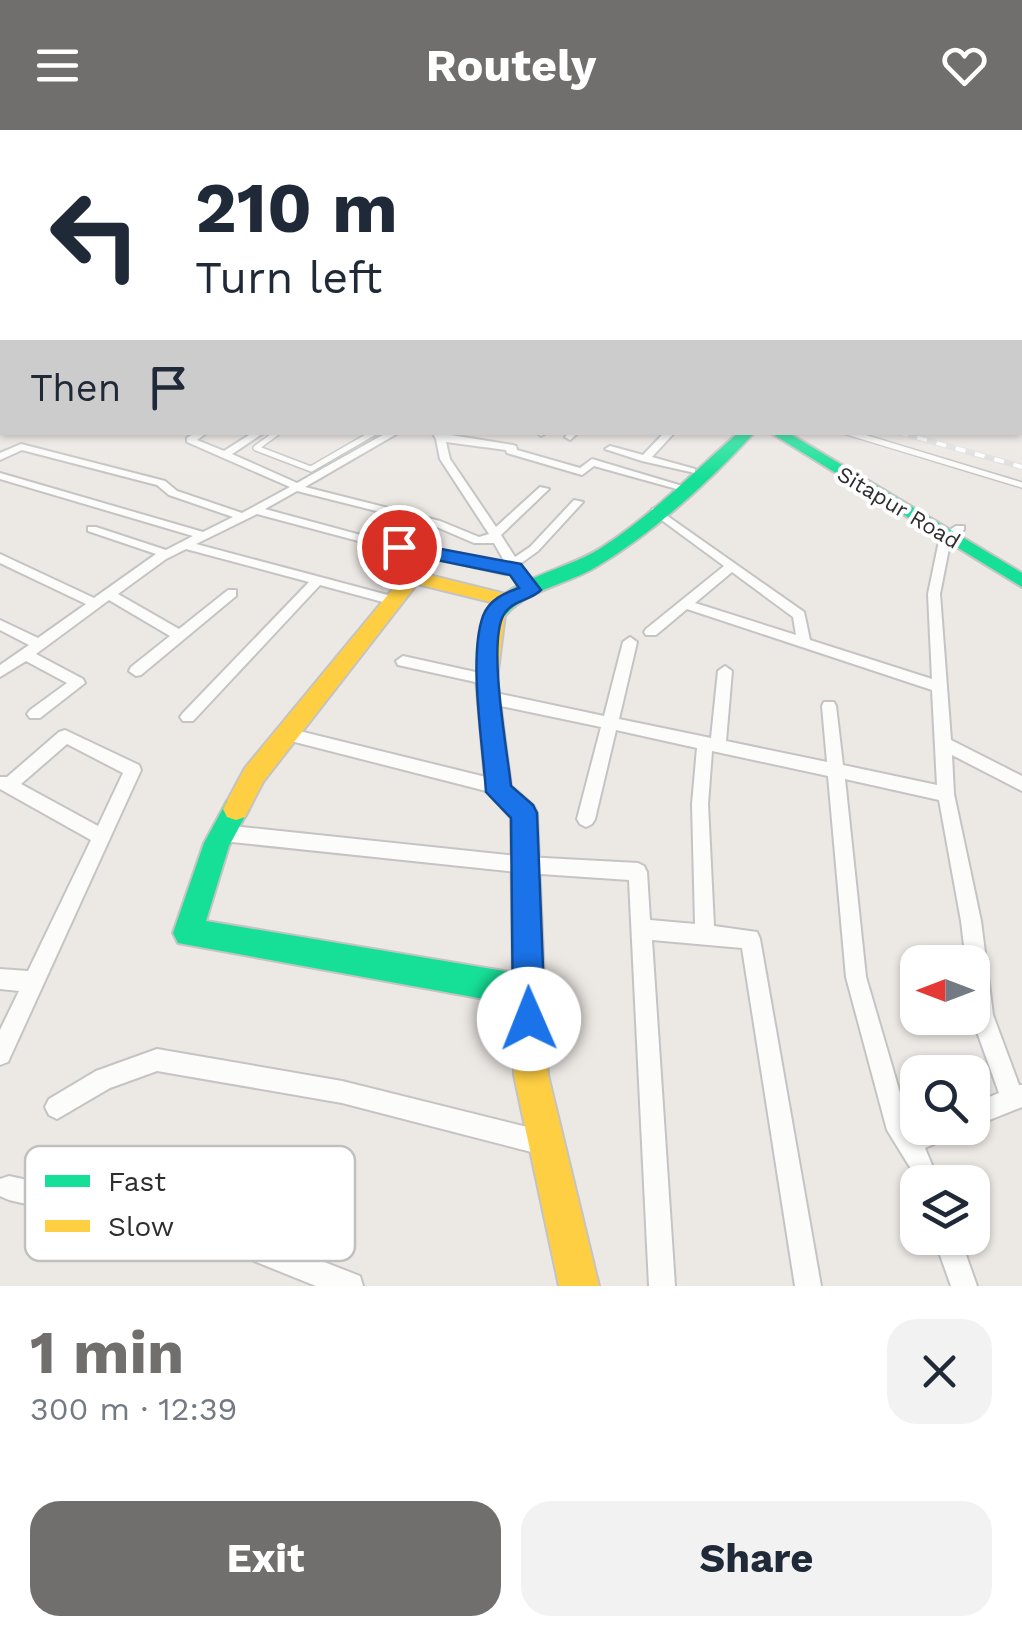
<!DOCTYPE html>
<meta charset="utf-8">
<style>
body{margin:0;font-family:"Work Sans",sans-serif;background:#f2f2f3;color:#1f2937;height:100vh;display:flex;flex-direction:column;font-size:38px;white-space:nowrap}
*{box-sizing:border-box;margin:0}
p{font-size:32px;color:#747a83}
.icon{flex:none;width:55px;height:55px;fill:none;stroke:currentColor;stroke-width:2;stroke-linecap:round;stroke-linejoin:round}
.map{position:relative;height:1156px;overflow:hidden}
.sheet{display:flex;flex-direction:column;background:#fff;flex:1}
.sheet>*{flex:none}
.banner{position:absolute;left:0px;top:0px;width:1022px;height:305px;box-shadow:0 2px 8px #0004;background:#fff;color:#1f2937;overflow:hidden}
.needle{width:65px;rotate:270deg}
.tools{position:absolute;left:900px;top:815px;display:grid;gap:20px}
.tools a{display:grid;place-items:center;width:90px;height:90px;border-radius:20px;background:#fff;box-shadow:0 2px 8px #0004;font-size:50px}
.pin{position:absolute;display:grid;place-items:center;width:85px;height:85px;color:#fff;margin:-42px;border:5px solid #fff;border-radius:50%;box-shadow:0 2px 10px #0007}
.me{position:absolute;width:110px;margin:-55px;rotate:359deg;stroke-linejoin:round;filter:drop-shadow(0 0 8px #0008)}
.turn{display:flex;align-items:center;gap:35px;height:210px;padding:0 30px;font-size:45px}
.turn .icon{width:130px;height:130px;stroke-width:2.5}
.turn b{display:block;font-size:70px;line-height:85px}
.then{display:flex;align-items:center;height:95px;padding:0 30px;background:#0003;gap:20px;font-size:38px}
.round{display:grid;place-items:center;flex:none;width:105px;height:105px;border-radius:30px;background:#f2f2f3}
.head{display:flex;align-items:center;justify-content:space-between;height:170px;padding:0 30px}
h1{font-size:60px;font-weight:700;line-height:75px;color:#706f6e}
.primary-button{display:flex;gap:20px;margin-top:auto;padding:20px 30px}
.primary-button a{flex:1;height:115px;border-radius:30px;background:#706f6e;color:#fff;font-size:40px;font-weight:700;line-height:115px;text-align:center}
.primary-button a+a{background:#f2f2f3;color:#1f2937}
header{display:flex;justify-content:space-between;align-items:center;height:130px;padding:0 30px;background:#706f6e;color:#fff;font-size:45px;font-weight:700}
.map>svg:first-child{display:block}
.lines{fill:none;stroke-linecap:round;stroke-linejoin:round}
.lane-casing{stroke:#c5c4c5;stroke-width:8}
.street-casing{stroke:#c5c4c5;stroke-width:4}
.fast-casing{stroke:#c5c4c5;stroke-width:4}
.slow-casing{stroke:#c5c4c5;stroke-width:4}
.lane{stroke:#fcfcfb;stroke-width:5}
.street{fill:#fcfcfb;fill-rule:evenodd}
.fast{fill:#16e098;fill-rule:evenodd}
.slow{fill:#ffcf43;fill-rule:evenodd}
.rail-casing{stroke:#dfdfe1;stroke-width:6}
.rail{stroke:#fff;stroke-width:4;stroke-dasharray:10;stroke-linecap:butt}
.route{fill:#1a73e8;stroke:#114b97;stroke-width:2.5}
.labels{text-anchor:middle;stroke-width:8;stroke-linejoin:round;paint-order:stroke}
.far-street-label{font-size:22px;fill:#2e2e2e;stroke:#fff}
.key{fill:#fff;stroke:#c0c0c0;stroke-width:2.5}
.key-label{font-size:28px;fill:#2e2e2e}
</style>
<header><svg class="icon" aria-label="menu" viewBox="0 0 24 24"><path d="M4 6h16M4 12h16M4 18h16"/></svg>Routely<svg class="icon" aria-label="heart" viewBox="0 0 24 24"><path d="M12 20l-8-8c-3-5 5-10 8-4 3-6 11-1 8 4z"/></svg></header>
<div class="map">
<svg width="1022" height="1156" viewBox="0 0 1022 1156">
<rect width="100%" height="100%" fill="#ece8e4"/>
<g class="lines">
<g class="lane-casing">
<path id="lane" d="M278 302 256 318 311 339 375 302
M847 302 1022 355"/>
</g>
<g class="street-casing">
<path id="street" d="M1020 206H1022L1020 213Z
M0 260 2 261V266H0Z
M196 302H208L197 310 224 321 254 302H265L232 324 297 353 388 302H400L305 357 440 391 479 407 489 404 440 329 436 309 432 302 513 315 516 316 517 320 580 338 592 329 689 358 684 361 594 336 582 345 507 323 506 320 446 312 450 329 496 397 540 357 549 359 501 405 515 427 530 417 574 370 583 372 538 421 520 434 537 460 535 463H527L513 442 505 444 366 413 257 384 196 414 399 468 400 471 394 475 320 455 193 591H183L180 587 183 583 309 452 186 419 166 429 118 464 179 499 228 460H236V466L141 545 136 546 129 541 131 537 170 506 109 470 36 524 83 549 85 553 40 588H30L27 584 30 580 67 553 26 531 0 547V535L29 515 0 500V490L38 508 86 474 0 433V424L94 468 156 424 88 401V397H96L166 420 193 406 0 349V343L203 402 233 387 169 365 157 355 22 320 0 330V323L21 314 165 351 177 361 242 383 290 357 187 312V308ZM297 361 432 395 474 413H494L507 436 368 407 265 379Z
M536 302H546V303L541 306Z
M569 302H579L570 310 565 307Z
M665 302H675L652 327 695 339V343L642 331 605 319 610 316 643 325Z
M656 378 804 482 810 510 932 549 928 464 940 406 956 396H964V400L951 408 940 464 951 610 1022 646V661L952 625 954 664 981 791 993 885 1019 955H1022V977L972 997V974L999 963 972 888V832H966L961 791 939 670 845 649 866 847 909 994 913 999 957 998 953 1006 925 1018 939 1052H918V1059L911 1039 887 1000 846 847 828 646 712 621 708 674 714 796 757 802 760 809 821 1156H795L742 818 652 810 675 1156H649L629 750 526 743 222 711 216 709 213 703 216 697 222 695 526 727 638 733 644 736 647 742 650 790 695 794 692 674 697 618 616 600 595 689 592 694 586 697 580 694 577 689 601 597 491 574 484 568 491 562 604 586 623 512 630 507 637 512 619 589 711 608 718 541 725 536 732 541 726 611 827 632 822 576 824 572H834L836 576 843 635 937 655 932 560 687 479 656 505H646L644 502 646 499 724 436 652 383V379ZM732 442 793 487 796 505 695 473Z
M403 526 489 545 496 550 489 555 398 535 396 531Z
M287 598 498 650 504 652 506 657 504 662 498 664 287 610 282 608 279 604 282 600Z
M65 600 139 635 141 640 8 932 0 935V900L19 861 0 859V839L28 841 91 710 0 659V647H7L59 602ZM67 614 123 643 98 696 21 654Z
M157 919 342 951 547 1002 555 1006 559 1014 555 1022 547 1026 342 973 157 941 110 958 57 989 49 985 45 977 49 969 96 941Z
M9 1046 224 1093 360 1146 363 1156H316L224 1119 9 1070 0 1066V1049Z
M934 1108H960L977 1156H951Z"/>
</g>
<g class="fast-casing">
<path id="fast" d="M1020 290H1022V298H1020Z
M739 302H755C709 352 653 403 596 437 564 456 526 459 502 489H488L485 484C511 446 567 441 604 416 653 384 695 341 739 302Z
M769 302H787L1022 443V457Z
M236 668 245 671 249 679 229 716 206 791 528 845 539 850 544 861 539 872 528 877 178 813 173 803 204 713 227 671Z"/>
</g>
<g class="slow-casing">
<path id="slow" d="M413 441 514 466 517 470 507 476 417 454 263 652 245 687 236 690 227 687 223 679 245 638 406 443Z
M495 477 505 484 497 549 511 656 533 675 537 683 548 945 599 1156H559L514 945 511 688 486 661 476 549 485 484Z"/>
</g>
<use href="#lane" class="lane"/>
<use href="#street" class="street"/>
<use href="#fast" class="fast"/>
<use href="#slow" class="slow"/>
<g class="rail-casing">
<path id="rail" d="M898 302 1022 337"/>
</g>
<use href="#rail" class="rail"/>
</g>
<linearGradient id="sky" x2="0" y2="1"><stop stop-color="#88c2ea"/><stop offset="0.53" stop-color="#f6f5f3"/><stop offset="1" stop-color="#f6f5f3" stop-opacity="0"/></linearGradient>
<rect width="1022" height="347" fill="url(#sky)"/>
<path class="route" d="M399 411 521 434 541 460C530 471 511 470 503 486 488 517 507 619 511 656L533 675 537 683 545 889 540 900 529 905 518 900 513 889 511 688 486 662C483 615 468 528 483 486 489 470 504 463 519 458L510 445 392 421 390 417Z"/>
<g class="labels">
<g class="far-street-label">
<text transform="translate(899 377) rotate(31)" y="8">Sitapur Road</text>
</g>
</g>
<rect x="25" y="1016" width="330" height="115" rx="15" class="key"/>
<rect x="45" y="1045" width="45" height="12" fill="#16e098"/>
<rect x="45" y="1090" width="45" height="12" fill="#ffcf43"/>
<g class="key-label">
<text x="108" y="1061">Fast</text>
<text x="108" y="1106">Slow</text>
</g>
</svg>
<div class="tools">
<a><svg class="needle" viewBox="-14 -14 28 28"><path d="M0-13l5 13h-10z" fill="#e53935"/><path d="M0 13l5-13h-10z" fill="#747a83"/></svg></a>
<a><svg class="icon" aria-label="search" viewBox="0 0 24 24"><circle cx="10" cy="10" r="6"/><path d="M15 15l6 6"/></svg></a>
<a><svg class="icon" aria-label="layers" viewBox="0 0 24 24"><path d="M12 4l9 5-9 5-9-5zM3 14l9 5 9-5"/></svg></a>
</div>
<div class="pin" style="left:399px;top:417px;background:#d93025"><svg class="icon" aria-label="arrive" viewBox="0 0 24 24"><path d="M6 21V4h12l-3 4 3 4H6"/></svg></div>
<svg class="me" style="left:529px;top:889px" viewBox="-20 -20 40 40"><circle r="19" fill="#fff"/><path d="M0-13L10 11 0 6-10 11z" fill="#1a73e8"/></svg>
<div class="banner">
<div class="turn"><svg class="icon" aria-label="left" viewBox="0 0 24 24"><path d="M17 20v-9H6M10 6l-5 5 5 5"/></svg><div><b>210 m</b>Turn left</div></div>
<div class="then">Then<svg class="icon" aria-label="arrive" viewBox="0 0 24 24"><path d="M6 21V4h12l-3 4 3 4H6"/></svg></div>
</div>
</div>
<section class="sheet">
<div class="head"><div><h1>1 min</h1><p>300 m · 12:39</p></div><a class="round"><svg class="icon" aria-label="close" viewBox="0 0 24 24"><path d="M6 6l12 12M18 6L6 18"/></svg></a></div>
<div class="primary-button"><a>Exit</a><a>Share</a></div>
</section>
